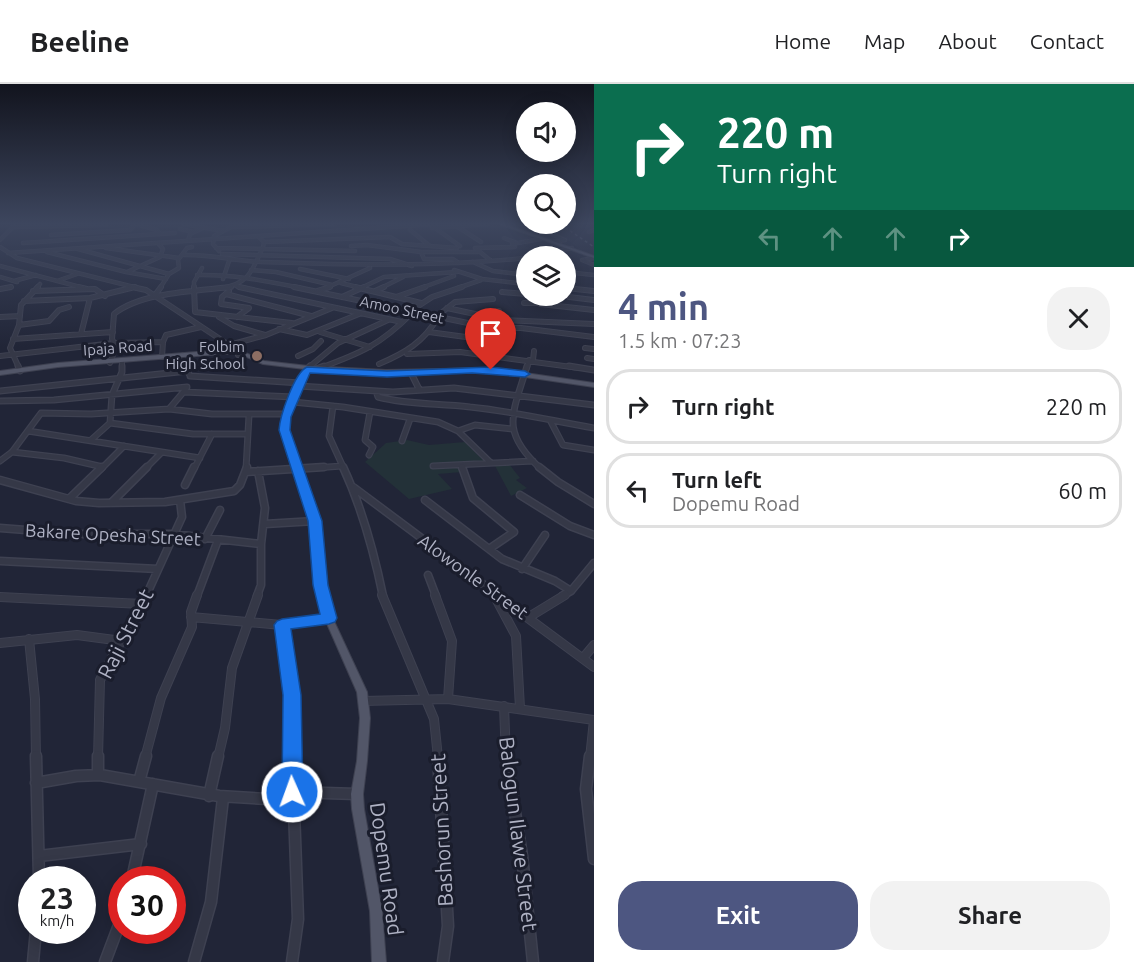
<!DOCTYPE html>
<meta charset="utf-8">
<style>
body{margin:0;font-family:Ubuntu,sans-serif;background:#f2f2f2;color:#202124;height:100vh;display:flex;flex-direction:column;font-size:22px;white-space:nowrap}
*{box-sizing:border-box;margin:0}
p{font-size:20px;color:#757577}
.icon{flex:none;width:33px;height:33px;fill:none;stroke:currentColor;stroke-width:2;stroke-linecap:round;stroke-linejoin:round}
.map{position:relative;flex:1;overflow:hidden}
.details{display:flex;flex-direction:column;background:#fff;width:540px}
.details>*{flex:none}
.hud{background:#0b6e4f;color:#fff;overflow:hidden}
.tools{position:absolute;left:516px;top:18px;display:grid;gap:12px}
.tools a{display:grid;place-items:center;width:60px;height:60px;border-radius:50%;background:#fff;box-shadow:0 3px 15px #0003;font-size:30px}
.speed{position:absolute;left:18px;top:782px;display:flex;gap:12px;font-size:30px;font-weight:700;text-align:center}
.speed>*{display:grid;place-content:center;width:78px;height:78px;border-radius:50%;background:#fff;box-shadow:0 3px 15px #0003;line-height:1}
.speed small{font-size:15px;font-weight:400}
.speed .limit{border:9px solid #d22;background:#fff;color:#111}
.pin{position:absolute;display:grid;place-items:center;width:51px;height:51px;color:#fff;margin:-62px -26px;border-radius:50% 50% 50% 0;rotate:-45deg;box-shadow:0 0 6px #0007}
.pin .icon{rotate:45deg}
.me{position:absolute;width:66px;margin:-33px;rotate:358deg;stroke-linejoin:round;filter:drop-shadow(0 0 4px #0008)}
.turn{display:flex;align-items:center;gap:21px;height:126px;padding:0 24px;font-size:27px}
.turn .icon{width:78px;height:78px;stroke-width:2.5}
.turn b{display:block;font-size:42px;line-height:51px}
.lanes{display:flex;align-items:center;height:57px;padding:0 24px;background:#0003;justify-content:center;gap:30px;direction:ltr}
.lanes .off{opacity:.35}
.round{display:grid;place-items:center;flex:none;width:63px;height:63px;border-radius:24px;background:#f2f2f2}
.headline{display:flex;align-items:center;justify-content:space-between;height:102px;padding:0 24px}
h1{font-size:36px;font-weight:700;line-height:45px;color:#4d5681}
.action{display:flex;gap:12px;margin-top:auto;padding:12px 24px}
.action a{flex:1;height:69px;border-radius:24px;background:#4d5681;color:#fff;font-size:24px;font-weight:700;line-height:69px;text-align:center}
.action a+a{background:#f2f2f2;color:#202124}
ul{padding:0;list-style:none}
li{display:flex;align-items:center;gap:18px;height:75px;margin:0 12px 9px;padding:0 12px;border:3px solid #e0e0e0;border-radius:24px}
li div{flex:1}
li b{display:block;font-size:22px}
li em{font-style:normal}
header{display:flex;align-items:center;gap:36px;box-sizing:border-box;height:84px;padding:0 30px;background:#fff;border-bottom:2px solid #e0e0e0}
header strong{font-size:28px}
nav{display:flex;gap:33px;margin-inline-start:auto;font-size:21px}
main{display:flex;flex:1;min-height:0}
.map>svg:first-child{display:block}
.green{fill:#233138}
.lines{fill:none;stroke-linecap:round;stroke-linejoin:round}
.minor-far5-casing{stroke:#3e4151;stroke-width:4.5}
.minor-far4-casing{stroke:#3e4151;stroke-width:6}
.minor-far3-casing{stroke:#3e4151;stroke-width:7}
.minor-far2-casing{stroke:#3e4151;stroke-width:9}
.minor-far1-casing{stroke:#3e4151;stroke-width:10}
.minor-casing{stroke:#3e4151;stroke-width:13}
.major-casing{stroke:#3e4151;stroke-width:2}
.minor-far5{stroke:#353847;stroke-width:3}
.minor-far4{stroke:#353847;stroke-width:4}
.minor-far3{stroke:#353847;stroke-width:4.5}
.minor-far2{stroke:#353847;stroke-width:6}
.minor-far1{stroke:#353847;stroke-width:8}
.minor{stroke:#353847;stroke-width:10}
.major{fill:#525668;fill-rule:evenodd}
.rail{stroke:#575b6e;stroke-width:1.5;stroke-dasharray:3 3;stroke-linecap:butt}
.route{fill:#1a73e8;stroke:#114b97;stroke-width:1.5}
.education-dot{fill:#8d6e63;stroke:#1a1d2c;stroke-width:2}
.labels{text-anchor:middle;stroke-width:6;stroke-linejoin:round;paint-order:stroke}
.far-street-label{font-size:15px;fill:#afb2c4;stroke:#1a1d2c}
.far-poi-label{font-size:15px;fill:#afb2c4;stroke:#1a1d2c;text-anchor:end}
.street-label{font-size:18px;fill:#afb2c4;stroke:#1a1d2c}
.near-street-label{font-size:21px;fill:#afb2c4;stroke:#1a1d2c}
</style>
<header>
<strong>Beeline</strong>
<nav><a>Home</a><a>Map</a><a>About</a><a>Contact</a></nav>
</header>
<main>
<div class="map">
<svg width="594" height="878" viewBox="0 0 594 878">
<rect width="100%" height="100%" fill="#212537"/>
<path class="green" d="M407 356 429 361 465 358 485 378 431 381 433 383 460 382 462 388 438 390 452 405 409 415 365 378 386 359Z
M494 380H509L520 394 516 396 527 404 511 412Z"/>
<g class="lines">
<g class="minor-far5-casing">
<path id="minor-far5" d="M136 140 157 146 160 150
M183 140 223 147
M533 142 565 156 553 158
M13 143 106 141
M233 143 334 140
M458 143 481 158
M511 143 523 140
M432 144 488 140
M435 144 460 162
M180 145 194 148
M410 146 430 162
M540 146 553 144
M589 148 594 146
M51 151 130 146 135 140
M504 154 517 159
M0 156 14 142
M188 157 190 150 203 144
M264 158 390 153 402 160 457 164
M23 159 175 149
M512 160 541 155
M351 162 367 161 421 168H478
M0 163 17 174 138 204
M106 164 179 174
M216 164 355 167
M78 165 169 190
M219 167 213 160 214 152 235 141
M47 168 126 188 166 195
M421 168 424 175H453L459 179
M8 169 436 140
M222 170 390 175 412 182
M184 171C210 170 235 177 261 178 350 181 438 183 526 174
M537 172 572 164
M594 174 582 176 594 181
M490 176 475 164 515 163
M473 178 493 187 526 191
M0 182 84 204
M300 185 349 195
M251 186 276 188 332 201
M454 186 482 195 526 200
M127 188 160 173 163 165 158 159
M566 188 594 191
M197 191C233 190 266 197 301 204
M0 193 17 198
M223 195 229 177
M14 197 36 191
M57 197 77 190
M341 199 361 204
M236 202 246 204
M5 204 11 203
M36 204 40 200
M130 204 135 203
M160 204 169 190 179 184 178 176 187 164 192 163
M194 204V198L202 184
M221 204C249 200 252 187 263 163L264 158 259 153
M326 204 370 184
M361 204 384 193 457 188
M381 204 403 193
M421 204 454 192
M458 204 481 196"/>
</g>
<g class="minor-far4-casing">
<path id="minor-far4" d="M78 203 87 205
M132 203 146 206 241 269 238 271
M194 203 195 228 292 239
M239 203 402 238
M294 203 492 244H521L594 253
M355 203 421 219
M566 204 594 207
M0 205 11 203
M33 207 95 205 105 212
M229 207 222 213 221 220 249 224 237 233
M317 207 330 203
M375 207 384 203
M502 208 526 210
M226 210 311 232
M155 211 161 203
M536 212 540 220 594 226
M342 213 364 203
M396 213 425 203
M569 213 594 216
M24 217 90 214 135 203
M524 219H537
M447 224 503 236 594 240
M409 228 432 213 462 203
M482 231 499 227
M0 233 20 232
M219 233 234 242 265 251
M436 233 455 218 493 215
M19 241 49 237 59 226 69 223
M279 245 307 251 359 230
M320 248 370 263
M429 248 488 256
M81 250 90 214
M13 255 113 248
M163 258 166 251 201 243
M229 261 266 251 332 224
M585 264 594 265
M407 270 460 268 579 284
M483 270 492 244
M183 271 187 284
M0 272 114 259 163 258 162 273
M298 272 313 265 321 257
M587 274 594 275
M533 276 534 267
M122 277V284
M110 279 116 263 112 255 114 230C141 208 197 207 231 203
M379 280C405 269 424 258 438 233
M19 284 10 264 19 241 21 221 38 203
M308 284 338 259 388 236
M320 284C361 269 380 261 412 229
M527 284 529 276"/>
</g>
<g class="minor-far3-casing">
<path id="minor-far3" d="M18 282 20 287
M187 282 189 290
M527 282C513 330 499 347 541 385
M569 282 594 286
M308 284 310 282
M316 285 324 282
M411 289 419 305
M190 292 300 299
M299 302 393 308 454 304 594 321
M0 307 188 287
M376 307 378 313C408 321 439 319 470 323 512 327 553 337 594 344
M184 308 294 313
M0 317 54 316 187 303
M293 318 343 323 438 338 458 347 491 379
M333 322 329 352 344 385
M169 325 186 305
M551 338 563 361 594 366
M110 339 193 350H248
M28 347 200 374
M458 347 475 341 512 345
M91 356 110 339 112 311 122 288V282
M402 357 410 335
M12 368 64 374 103 383
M369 371 373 363 365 356 370 328
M0 377 12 368 41 329 91 330 169 325 212 330H286
M461 381 462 385
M433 382 533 377
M101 385 124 362
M145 385 161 369
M194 385 212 350
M246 385 249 331
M300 385 342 382"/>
</g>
<g class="minor-far2-casing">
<path id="minor-far2" d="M343 383C362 424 374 468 383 512
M462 383 473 414 514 448 489 465
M539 383 558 398 594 420
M246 388 324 383
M0 396 76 417 99 419 165 418 234 407 240 401 247 383
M185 401 194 383
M353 403 499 512
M520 411 570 442 594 451
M69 415 102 383
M425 416 502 475 555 497 571 507
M111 419 147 383
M265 440 315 437
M0 444 78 450H173L261 460
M205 455 220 426
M0 477 158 485
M522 485 545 451
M428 491 436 512
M492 508 494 512
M146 512 182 433 180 416
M197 512 218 456
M257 512 261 501V460L265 424 258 387
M562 512 571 507 594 479"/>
</g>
<g class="minor-far1-casing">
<path id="minor-far1" d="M382 511 434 635 438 674
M435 511 452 557 448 615
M494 511 516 552 520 624
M497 511 594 583
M0 513 142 520
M191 533 282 541 329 535
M529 533 565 511
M282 541 292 621V674
M29 555 35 615 36 674
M0 559 77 551 122 557
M583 574 594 561
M363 617 448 615 594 636
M504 622 506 674
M98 674 100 596 146 511
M145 674 161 614 192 543 191 528 197 511
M218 674 225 644 232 584 258 511
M590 674 594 636"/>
</g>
<g class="minor-casing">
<path id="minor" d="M36 672 39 795
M292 672 298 835 292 878
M438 672 448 842 443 878
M506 672 522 772 533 878
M590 672 586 705 594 775
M98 691V672
M139 698 146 672
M36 699 76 692 100 691 219 712 267 715 292 712
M292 708 357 710
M209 712 218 672
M39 772 141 760
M132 795 153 700
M33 878 36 846
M105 878 122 833
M194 878 211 818 223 714"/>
</g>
<g class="major-casing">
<path id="major" d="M505 140 594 172V174L499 140Z
M222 266 241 267 264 277 308 282 386 286 491 284 594 299V303L491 288 386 290 310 286 289 330 288 347 319 437 324 501 333 535 367 608 370 634 367 677 363 710 364 725 382 827 386 878H372L370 827 352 725 351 710 357 677 360 634 357 608 325 535 316 501 311 437 282 347 283 330 305 285 263 280 240 270H222L58 283 0 291V287L58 279Z"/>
</g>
<use href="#minor-far5" class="minor-far5"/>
<use href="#minor-far4" class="minor-far4"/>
<use href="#minor-far3" class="minor-far3"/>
<use href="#minor-far2" class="minor-far2"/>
<use href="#minor-far1" class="minor-far1"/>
<use href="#minor" class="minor"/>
<use href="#major" class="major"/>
<path class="rail" d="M560 140 594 163"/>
</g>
<linearGradient id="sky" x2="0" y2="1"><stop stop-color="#12141e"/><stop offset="0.53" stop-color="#3d465e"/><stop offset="1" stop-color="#3d465e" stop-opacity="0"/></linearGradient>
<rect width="594" height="263" fill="url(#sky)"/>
<path class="route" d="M307 283 387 287 491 283 525 287 530 290 525 293 472 289 387 293 310 289 291 333 290 346 322 437 328 501 337 534 335 538 329 540 291 545 301 611 303 708 300 714 292 717 285 714 282 708 283 611 274 541 277 537 282 535 320 530 313 501 308 437 279 346C280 332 294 289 307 283Z"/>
<circle class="education-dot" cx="257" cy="272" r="6"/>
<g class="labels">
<g class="far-street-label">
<text transform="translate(402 226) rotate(12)" y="5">Amoo Street</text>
<text transform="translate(118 264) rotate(-4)" y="5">Ipaja Road</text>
</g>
<g class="far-poi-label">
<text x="245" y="268">Folbim<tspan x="245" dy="17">High School</tspan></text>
</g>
<g class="street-label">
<text transform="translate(113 451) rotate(3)" y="6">Bakare Opesha Street</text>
<text transform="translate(473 493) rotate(36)" y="6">Alowonle Street</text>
</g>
<g class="near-street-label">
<text transform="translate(126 550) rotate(-63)" y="7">Raji Street</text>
<text transform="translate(442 746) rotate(-93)" y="7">Bashorun Street</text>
<text transform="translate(518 750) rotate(83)" y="7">Balogun Ilawe Street</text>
<text transform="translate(386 785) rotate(82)" y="7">Dopemu Road</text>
</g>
</g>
</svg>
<div class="tools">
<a><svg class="icon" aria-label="sound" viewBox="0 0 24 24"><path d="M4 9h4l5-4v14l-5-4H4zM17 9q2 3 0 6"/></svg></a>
<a><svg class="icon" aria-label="search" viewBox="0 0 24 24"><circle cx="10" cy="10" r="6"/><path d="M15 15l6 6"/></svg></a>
<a><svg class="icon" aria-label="layers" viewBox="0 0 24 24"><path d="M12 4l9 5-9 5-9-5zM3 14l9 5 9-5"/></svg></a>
</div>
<div class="speed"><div>23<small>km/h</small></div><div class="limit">30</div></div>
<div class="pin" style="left:491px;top:286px;background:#d93025"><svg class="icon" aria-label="arrive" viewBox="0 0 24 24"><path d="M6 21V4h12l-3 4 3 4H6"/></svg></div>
<svg class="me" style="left:292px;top:708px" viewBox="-20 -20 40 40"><circle r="17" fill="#1a73e8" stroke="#fff" stroke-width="3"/><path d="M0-11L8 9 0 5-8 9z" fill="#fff"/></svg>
</div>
<section class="details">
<div class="hud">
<div class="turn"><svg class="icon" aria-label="right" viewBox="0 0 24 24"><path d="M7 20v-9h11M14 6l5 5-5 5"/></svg><div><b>220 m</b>Turn right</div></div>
<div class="lanes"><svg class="icon off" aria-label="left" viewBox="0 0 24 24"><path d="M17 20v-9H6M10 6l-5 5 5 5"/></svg><svg class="icon off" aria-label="ahead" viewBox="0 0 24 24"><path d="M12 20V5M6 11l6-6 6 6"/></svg><svg class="icon off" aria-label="ahead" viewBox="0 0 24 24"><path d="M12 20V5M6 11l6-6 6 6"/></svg><svg class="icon" aria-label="right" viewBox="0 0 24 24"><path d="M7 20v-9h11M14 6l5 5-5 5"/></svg></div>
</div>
<div class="headline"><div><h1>4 min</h1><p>1.5 km · 07:23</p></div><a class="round"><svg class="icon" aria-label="close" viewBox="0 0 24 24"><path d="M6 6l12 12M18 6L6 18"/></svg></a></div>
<ul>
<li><svg class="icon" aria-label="right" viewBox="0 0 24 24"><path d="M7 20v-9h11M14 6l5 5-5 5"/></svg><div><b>Turn right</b></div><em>220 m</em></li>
<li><svg class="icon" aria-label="left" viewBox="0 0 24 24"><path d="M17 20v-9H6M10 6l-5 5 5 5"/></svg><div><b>Turn left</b><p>Dopemu Road</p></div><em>60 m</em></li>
</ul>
<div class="action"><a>Exit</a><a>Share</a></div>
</section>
</main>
